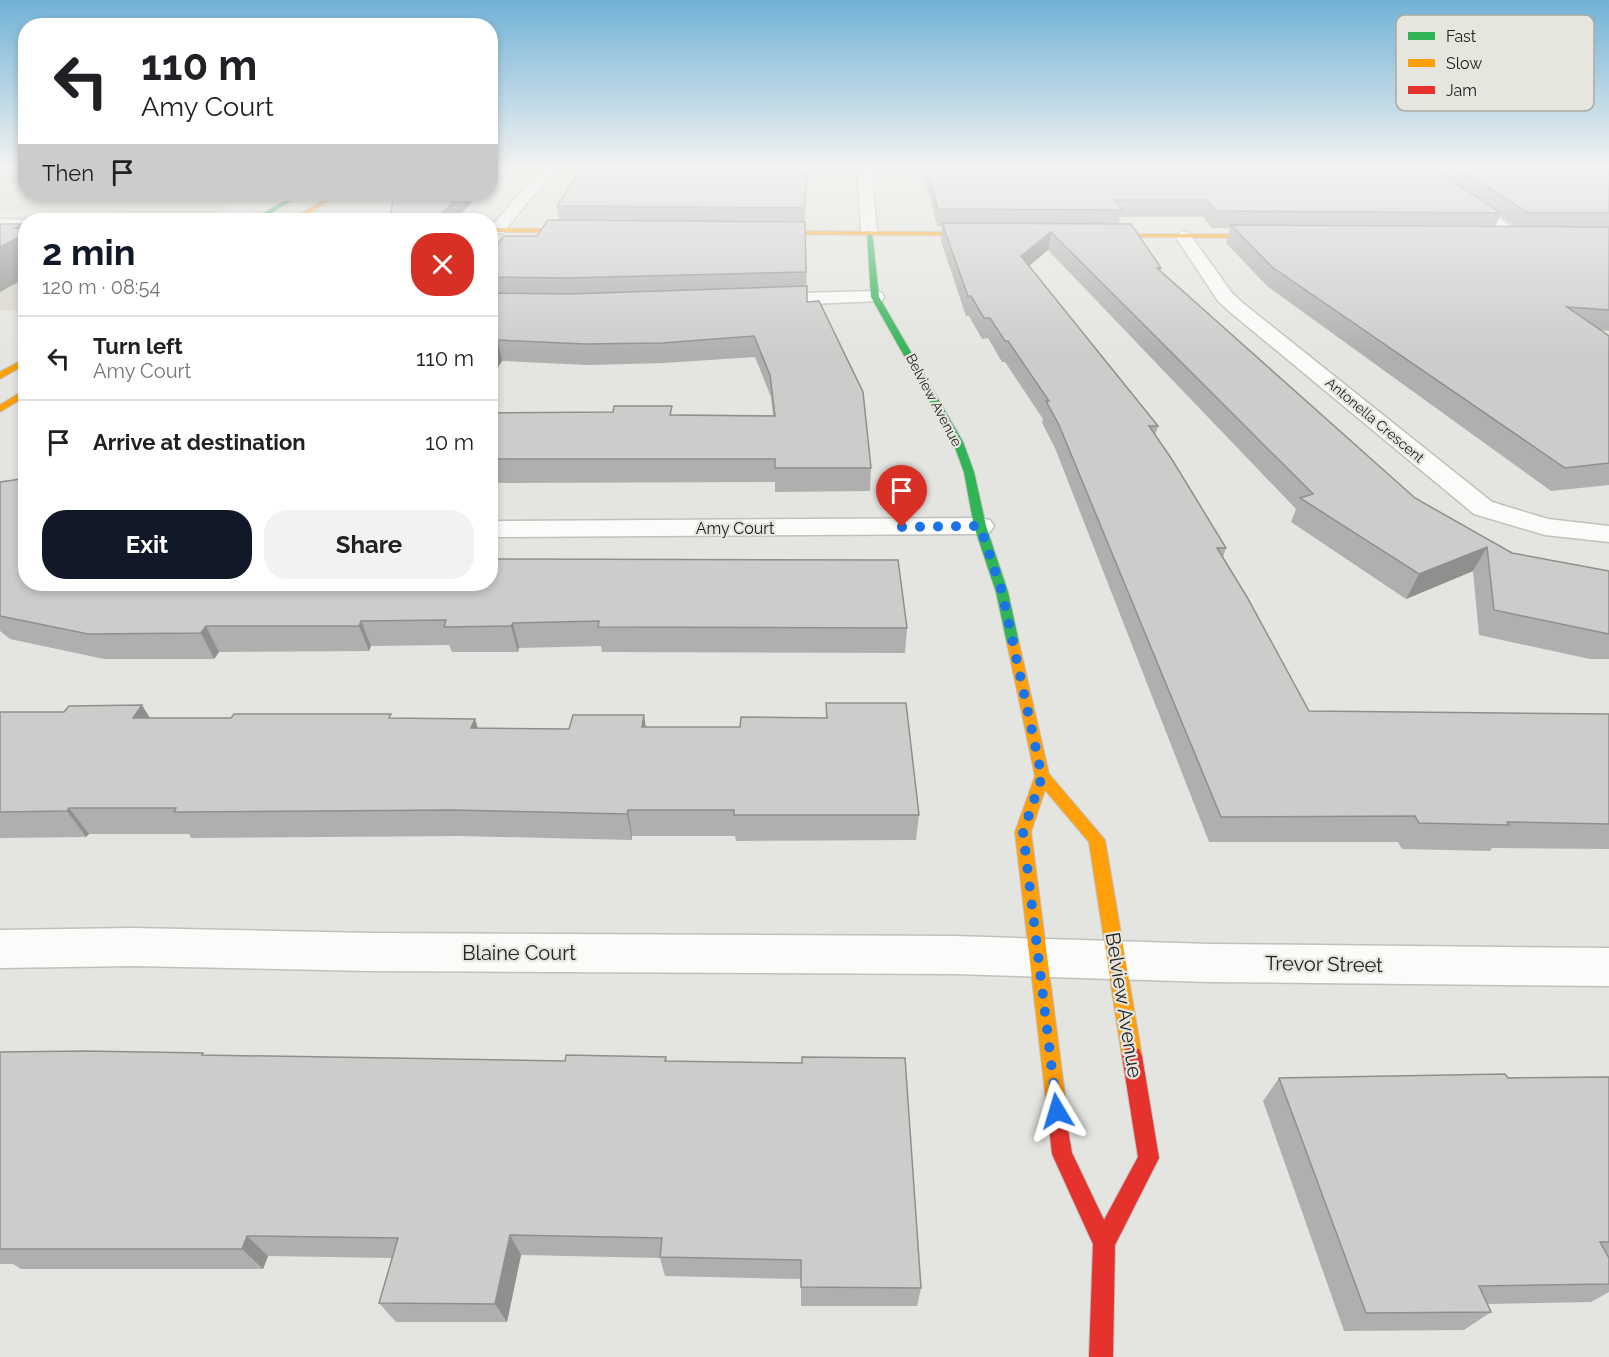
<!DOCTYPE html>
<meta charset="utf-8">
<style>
body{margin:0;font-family:Raleway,sans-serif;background:#f2f2f2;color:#202124;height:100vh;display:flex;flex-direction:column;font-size:22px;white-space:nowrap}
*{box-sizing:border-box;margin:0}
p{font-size:20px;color:#757577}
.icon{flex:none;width:33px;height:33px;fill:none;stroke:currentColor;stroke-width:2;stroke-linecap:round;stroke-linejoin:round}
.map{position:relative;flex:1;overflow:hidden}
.panel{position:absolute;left:18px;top:213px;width:480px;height:378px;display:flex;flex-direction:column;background:#fff;border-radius:24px;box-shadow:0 3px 9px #0003}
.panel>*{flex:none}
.guide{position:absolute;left:18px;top:18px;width:480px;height:183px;border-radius:24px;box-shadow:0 3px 9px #0003;background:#fff;color:#202124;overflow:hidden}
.pin{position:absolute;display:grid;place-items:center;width:51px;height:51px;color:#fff;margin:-62px -26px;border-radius:50% 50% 50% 0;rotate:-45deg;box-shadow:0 0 6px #0007}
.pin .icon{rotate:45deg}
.me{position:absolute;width:66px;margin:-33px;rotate:353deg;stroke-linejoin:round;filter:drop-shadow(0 0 4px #0008)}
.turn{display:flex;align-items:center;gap:21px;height:126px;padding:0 24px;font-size:27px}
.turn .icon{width:78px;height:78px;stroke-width:2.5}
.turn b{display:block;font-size:42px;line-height:51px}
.then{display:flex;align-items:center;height:57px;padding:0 24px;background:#0003;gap:12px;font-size:22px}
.round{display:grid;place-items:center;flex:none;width:63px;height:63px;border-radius:24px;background:#f2f2f2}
.headline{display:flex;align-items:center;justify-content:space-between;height:102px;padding:0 24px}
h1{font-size:36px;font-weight:700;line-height:45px;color:#111827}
.cta{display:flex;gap:12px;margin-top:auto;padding:12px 24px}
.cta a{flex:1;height:69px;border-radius:24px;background:#111827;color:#fff;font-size:24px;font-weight:700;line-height:69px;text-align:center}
.cta a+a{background:#f2f2f2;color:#202124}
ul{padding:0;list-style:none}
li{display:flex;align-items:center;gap:18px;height:84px;padding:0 24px;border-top:2px solid #e0e0e0}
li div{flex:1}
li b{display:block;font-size:22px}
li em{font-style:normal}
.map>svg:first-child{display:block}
.built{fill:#d7d5cc}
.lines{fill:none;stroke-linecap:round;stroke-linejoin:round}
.street-casing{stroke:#c0c0bd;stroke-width:3}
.fast-casing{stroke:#c0c0bd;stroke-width:2}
.slow-casing{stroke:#c0c0bd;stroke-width:2}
.jam-casing{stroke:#c0c0bd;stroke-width:2}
.street{fill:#fbfbfa;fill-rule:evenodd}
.fast{fill:#30b455;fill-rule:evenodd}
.slow{fill:#ff9f0a;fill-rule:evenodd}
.jam{fill:#e5322d;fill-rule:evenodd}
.wall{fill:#b0afaf;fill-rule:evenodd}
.shaded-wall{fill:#908f8e}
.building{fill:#cdcccb;stroke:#908f8e;stroke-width:1.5}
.route{stroke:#1a73e8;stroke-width:10;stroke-dasharray:0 18}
.labels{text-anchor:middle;stroke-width:4.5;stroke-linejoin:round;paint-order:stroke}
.far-street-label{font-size:14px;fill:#22211f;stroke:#e6e5de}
.street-label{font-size:16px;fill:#22211f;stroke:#e6e5de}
.near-street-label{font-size:20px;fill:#22211f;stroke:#e6e5de}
.key{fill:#e6e5de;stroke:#abaaa5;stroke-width:1.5}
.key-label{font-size:16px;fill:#22211f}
</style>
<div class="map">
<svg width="1609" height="1357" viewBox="0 0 1609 1357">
<rect width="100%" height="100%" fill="#e4e4e0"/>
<path class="built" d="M0 166H25L26 194H272L266 197 244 198 217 214 0 210Z
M0 242H25V311L0 310Z"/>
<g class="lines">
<g class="street-casing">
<path id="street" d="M550 166H565L530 199 503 233H491V227L520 193Z
M857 166H871L877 232 869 237 861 232Z
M1404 166H1420L1529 238 1527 242H1515Z
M122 215H134L142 220H114Z
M0 219 31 220H26V229H0Z
M1183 231 1189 233 1232 293 1244 304 1492 502 1548 519 1609 526V542L1545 535 1474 514 1230 312 1218 301 1175 236Z
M875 291 882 293 884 297 882 301 763 306 756 304 754 300 756 296 763 294Z
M980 518 990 520 994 526 990 532 980 534 490 537V521Z
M133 928 371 933 955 936 1210 944 1609 948V986L1210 982 955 974 371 971 133 966 0 968V930Z"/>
</g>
<g class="fast-casing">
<path id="fast" d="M296 194H303L259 220H252Z
M867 231 872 232 879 297 963 442 974 472 986 526 1008 592 1019 643 1018 646H1008L1007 643 996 592 974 526 964 472 953 442 871 297Z"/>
</g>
<g class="slow-casing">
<path id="slow" d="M333 194H339L298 220H291Z
M490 228 585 229 588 231 585 233 490 232Z
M757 231 987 232 990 234 987 236 759 234Z
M1093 234H1272L1275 236 1272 238 1095 237Z
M26 358V364L0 379V372Z
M26 389V396L0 412V405Z
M1013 639 1019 643 1049 774 1105 840 1142 1056 1139 1063 1132 1065 1125 1063 1122 1056 1089 842 1045 790 1031 832 1069 1126 1066 1133 1059 1136 1052 1133 1049 1126 1015 832 1035 776 1007 643Z"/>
</g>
<g class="jam-casing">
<path id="jam" d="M1132 1047 1139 1049 1142 1056 1159 1158 1115 1245 1113 1357H1089L1093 1244 1052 1154 1049 1126 1052 1119 1059 1116 1066 1119 1072 1153 1104 1220 1138 1157 1122 1056 1125 1049Z"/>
</g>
<use href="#street" class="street"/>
<use href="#fast" class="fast"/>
<use href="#slow" class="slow"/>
<use href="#jam" class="jam"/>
</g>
<path class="wall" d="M0 166H26V182L0 181Z
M809 166 808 190H806L805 225 807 302 871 468 870 491 775 492V482L490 483V413L773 415 771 397 755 357 664 363 588 365 502 361 490 380V255L537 236 559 220 557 206Z
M919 166H1609V331L1600 330 1609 336V485L1551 491 1267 286 1226 243 1230 228H1212L1203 217H1120L1119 224 1161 268 1160 271 1415 498 1512 553 1609 571V659H1590L1479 635 1473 571 1406 599 1291 522 1296 509 1048 250 1029 266 1158 426 1155 435 1226 548 1223 557 1309 711 1609 714V849L1492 848 1490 851 1402 849 1398 842H1209L1055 448 1042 423 1043 419 1005 362H1002L988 338 982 339 969 316H966L941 241 942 226H937L928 190ZM1500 216 1516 227H1495Z
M382 194H480L455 220 398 197 383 196Z
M21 479 26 584 907 628 905 653 602 652 601 646 519 648 518 652H452L449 645 371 646 369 651 219 652 214 659H104L10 639 0 631V482Z
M826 703 919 815 916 840 736 841 735 836H632V840L462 836 191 838 189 834H89L86 837 0 838V712L150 718H393L478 729H569L646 727H740L826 718Z
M0 1052 565 1061 666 1057 667 1061 921 1288 917 1306H801V1279L665 1276 660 1258 521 1255 507 1322H396L379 1303 392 1258 268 1256 263 1269H21L13 1264H0Z
M1609 1077V1292L1591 1302 1487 1304 1491 1312 1464 1330 1344 1331 1263 1101 1279 1078Z"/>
<path class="shaded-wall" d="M490 166H506L490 183Z
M461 194H480L455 220H435Z
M24 224 26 228V278L0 292V247L15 228Z
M1051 232 1048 250 1018 275 1021 256Z
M498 340 502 361 490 380V351Z
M1487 547 1473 571 1406 599 1419 574Z
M361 621 371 646 369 651 359 626Z
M513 623 519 648 518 652 511 626Z
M206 626 219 652 214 659 201 633Z
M142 705 158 731 133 718Z
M644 715 648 741 642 727Z
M475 719 483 744 471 728Z
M69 808 89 834 86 837 67 811Z
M628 810 632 836V840L627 814Z
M510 1235 521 1255 507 1322 495 1304Z
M247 1236 268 1256 263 1269 242 1249Z"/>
<path class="building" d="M583 166H809V174H806L805 208 557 206Z
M926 166H1430L1501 213 1217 211 1207 200H1115L1122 210 938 209Z
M1453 166H1609V213H1529Z
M401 194H461L435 220H389L393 201Z
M548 220 805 222 806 272 569 278 490 277V255L504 236H537Z
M942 223 1131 224 1161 268H1157L1415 498 1512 553 1609 571V634L1494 610 1487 547 1419 574 1300 498 1313 494 1051 232 1021 256 1158 426H1149L1173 461 1226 548H1217L1247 597 1309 711 1609 714V824L1507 822 1509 825 1419 823 1415 816 1221 817 1059 425 1046 401H1049L1008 341H1005L990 318H984L971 296H968Z
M0 224H24L15 228 26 229V231L23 232H26V233L0 247Z
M1231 225 1609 227V310L1567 307 1609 336V463L1565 468 1272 267Z
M807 286V302L819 301 863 392 871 468H775V459H490V413L613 412 614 406H672L670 415 775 416 770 375 754 336 662 343 584 344 498 340 490 351V293L569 294Z
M26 475V584H490V559L898 560 907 628 598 627 599 621 513 623 511 626 444 627 446 620 361 621 359 626H206L201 633 88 634 0 616V482L21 479Z
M826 703H906L919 815H734V810H628L627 814 452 810 174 812 176 808H69L67 811 0 812V712H64L69 706 142 705 133 718H231L234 714H391L389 718 475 719 471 728 569 729 573 715H644L642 727H740L741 717 827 718Z
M84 1051 203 1053 202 1055 565 1061 566 1055 666 1057 665 1061 802 1063V1057L905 1058 921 1288 801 1287V1260L660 1257 662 1238 510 1235 495 1304 379 1303 398 1238 247 1236 242 1249H0V1052Z
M1505 1074 1508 1078 1609 1077V1242H1600L1609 1258V1284L1479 1286 1491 1312 1366 1313 1279 1078Z"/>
<linearGradient id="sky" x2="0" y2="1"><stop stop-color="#71b2d6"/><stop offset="0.47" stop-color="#f3f3f1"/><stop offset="1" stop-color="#f3f3f1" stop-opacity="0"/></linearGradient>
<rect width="1609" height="356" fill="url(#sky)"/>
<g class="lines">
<path class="route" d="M902 527 980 526 1002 592 1042 777 1023 832 1057 1111"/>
</g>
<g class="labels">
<g class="far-street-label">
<text transform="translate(934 400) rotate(62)" y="5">Belview Avenue</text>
<text transform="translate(1375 420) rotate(40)" y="5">Antonella Crescent</text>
</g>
<g class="street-label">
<text x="735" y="534">Amy Court</text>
</g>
<g class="near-street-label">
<text x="519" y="960">Blaine Court</text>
<text transform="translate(1324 964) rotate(1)" y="7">Trevor Street</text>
<text transform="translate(1124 1005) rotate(81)" y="7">Belview Avenue</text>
</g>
</g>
<rect x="1396" y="15" width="198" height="96" rx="9" class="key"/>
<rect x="1408" y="32" width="27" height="8" fill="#30b455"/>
<rect x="1408" y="59" width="27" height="8" fill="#ff9f0a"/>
<rect x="1408" y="86" width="27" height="8" fill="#e5322d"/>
<g class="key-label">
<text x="1446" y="42">Fast</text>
<text x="1446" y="69">Slow</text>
<text x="1446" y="96">Jam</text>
</g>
</svg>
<div class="pin" style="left:902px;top:527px;background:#d93025"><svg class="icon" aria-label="arrive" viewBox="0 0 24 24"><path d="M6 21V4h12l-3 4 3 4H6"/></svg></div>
<svg class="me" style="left:1057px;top:1111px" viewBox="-20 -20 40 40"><path d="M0-17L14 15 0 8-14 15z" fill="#1a73e8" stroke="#fff" stroke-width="4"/></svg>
<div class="guide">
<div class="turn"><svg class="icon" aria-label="left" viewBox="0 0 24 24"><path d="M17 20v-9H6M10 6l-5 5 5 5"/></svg><div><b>110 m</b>Amy Court</div></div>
<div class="then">Then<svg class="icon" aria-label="arrive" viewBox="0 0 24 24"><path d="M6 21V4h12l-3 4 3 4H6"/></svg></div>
</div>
<section class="panel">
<div class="headline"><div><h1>2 min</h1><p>120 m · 08:54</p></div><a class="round" style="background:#d93025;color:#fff"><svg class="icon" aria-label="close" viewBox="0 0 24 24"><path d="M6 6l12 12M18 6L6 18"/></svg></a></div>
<ul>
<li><svg class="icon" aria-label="left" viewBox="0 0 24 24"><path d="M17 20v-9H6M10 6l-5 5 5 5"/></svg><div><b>Turn left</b><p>Amy Court</p></div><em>110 m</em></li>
<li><svg class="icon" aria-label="arrive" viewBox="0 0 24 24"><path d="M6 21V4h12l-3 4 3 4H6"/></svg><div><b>Arrive at destination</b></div><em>10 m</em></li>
</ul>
<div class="cta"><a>Exit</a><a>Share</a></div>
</section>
</div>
